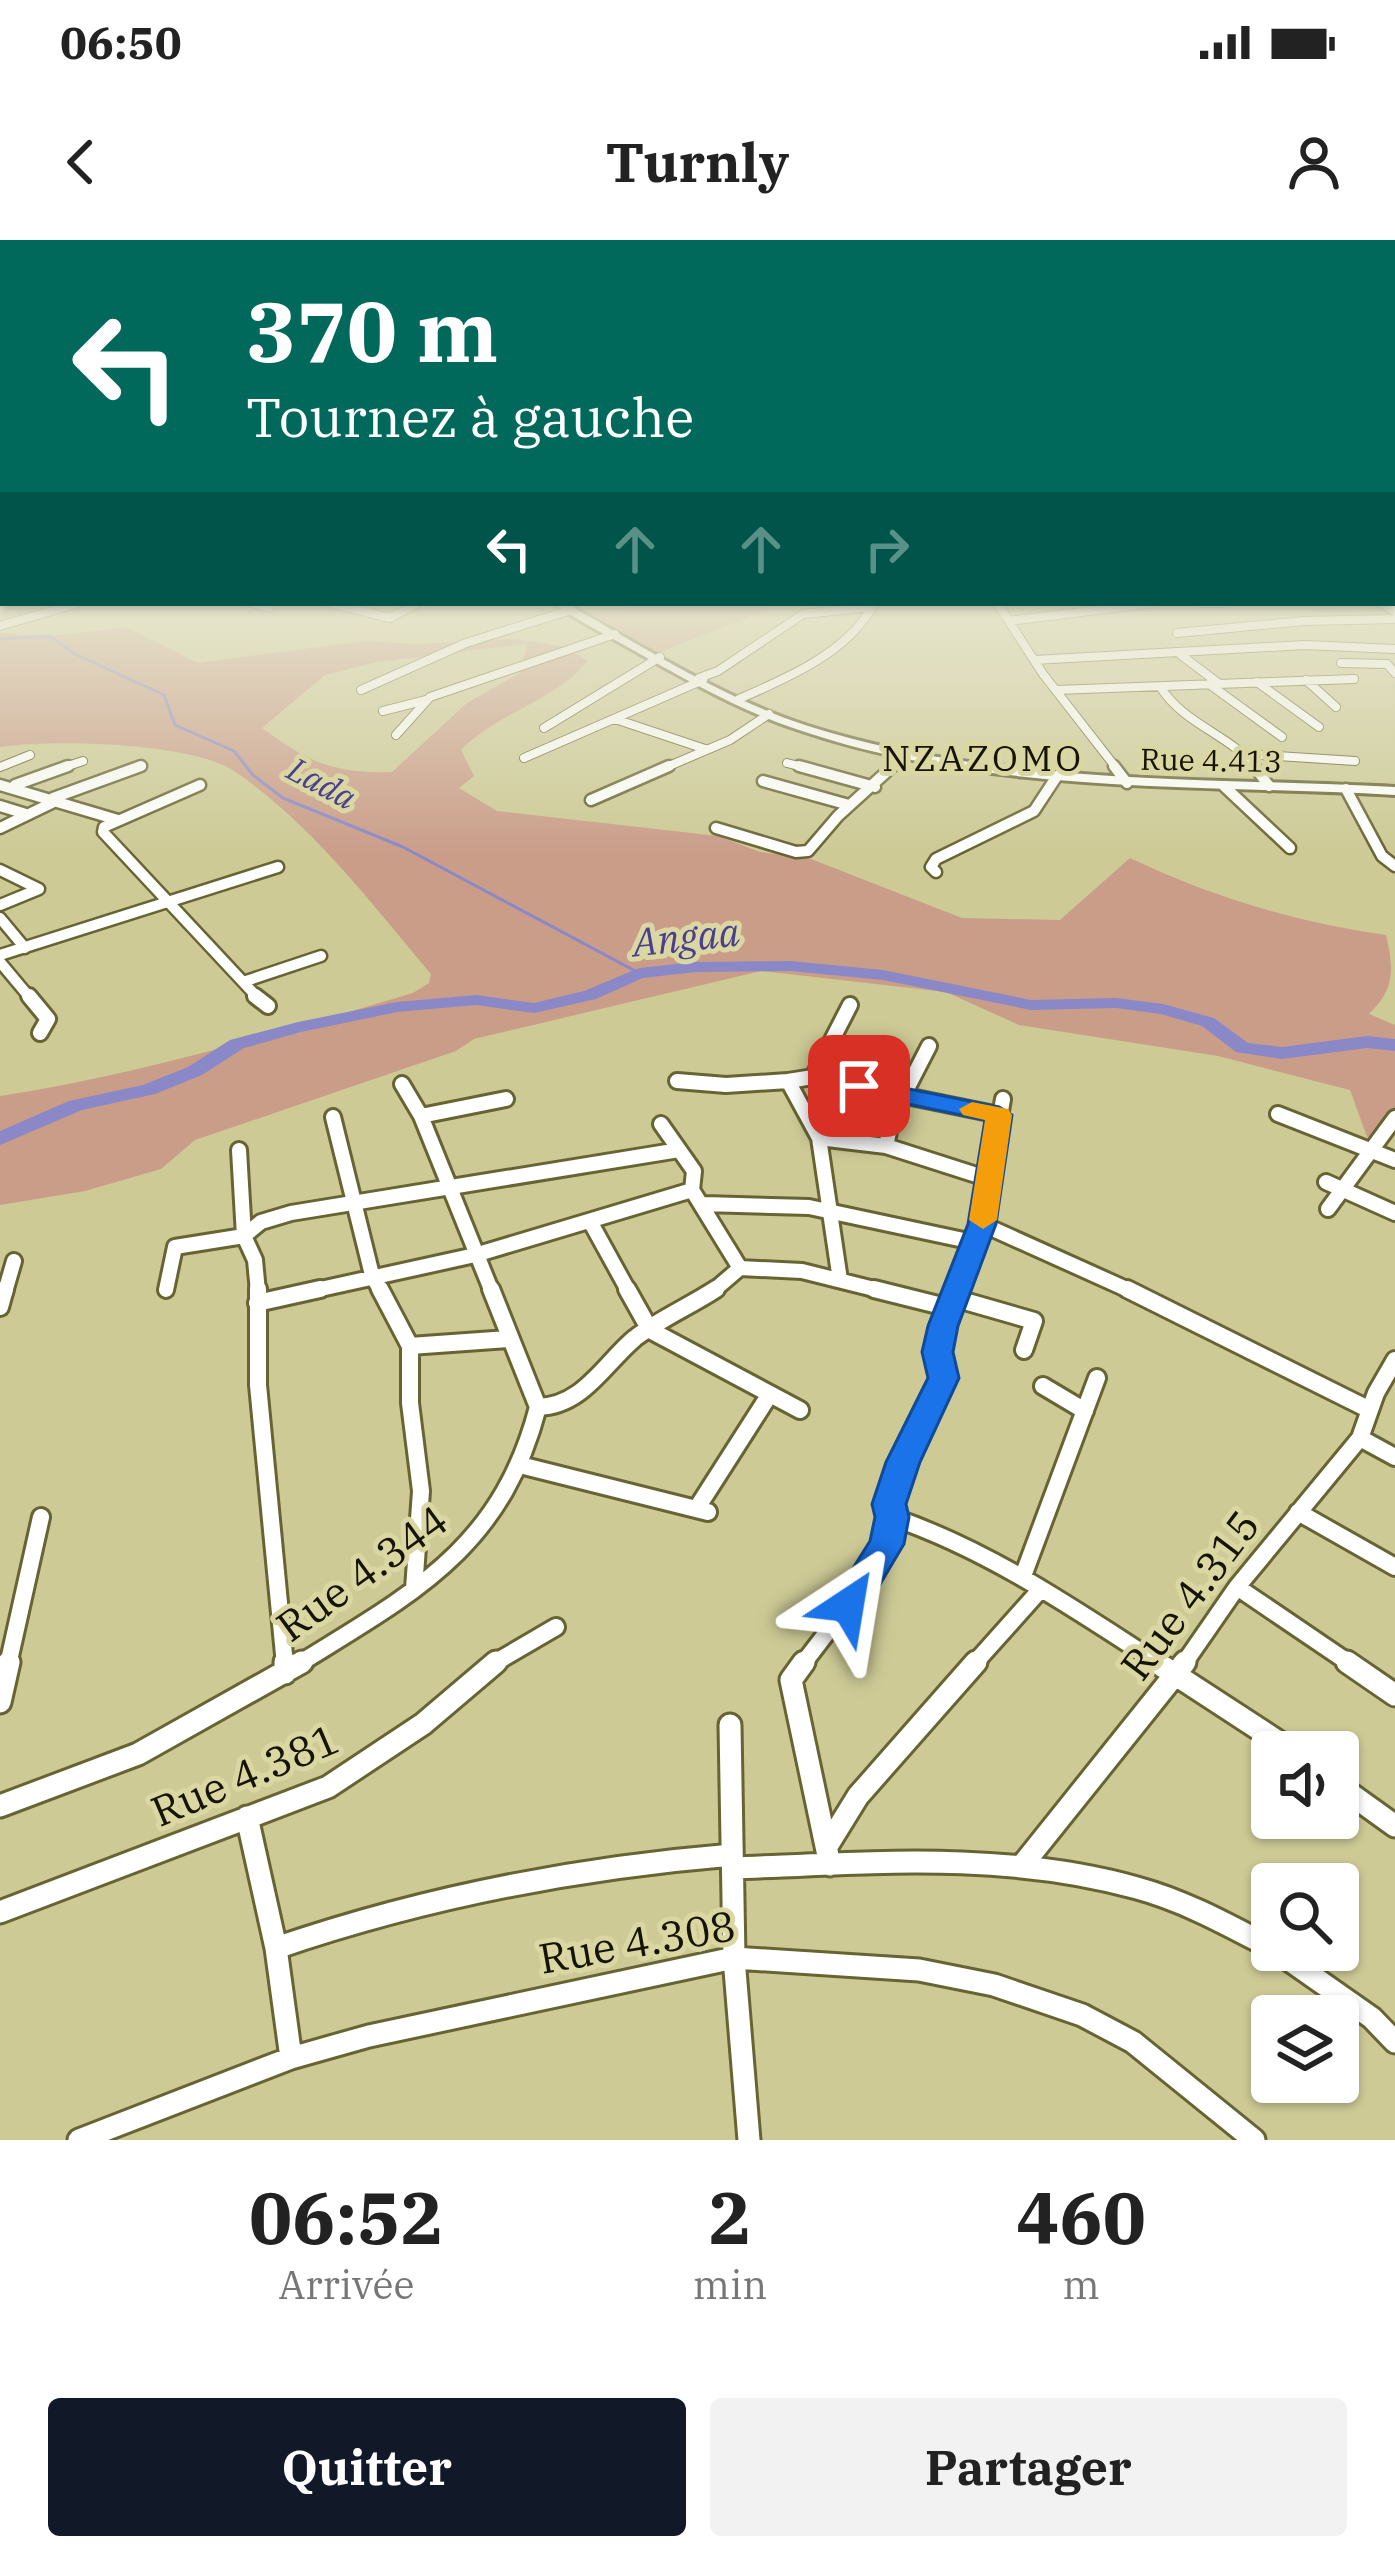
<!DOCTYPE html>
<html lang="fr">
<meta charset="utf-8">
<style>
body{margin:0;font-family:"IBM Plex Serif",serif;background:#f2f2f2;color:#222;height:100vh;display:flex;flex-direction:column;font-size:45px;white-space:nowrap}
*{box-sizing:border-box;margin:0}
p{font-size:39px;color:#767676}
.icon{flex:none;width:66px;height:66px;fill:none;stroke:currentColor;stroke-width:2;stroke-linecap:round;stroke-linejoin:round}
.map{position:relative;height:1900px;overflow:hidden}
.details{display:flex;flex-direction:column;background:#fff;flex:1}
.details>*{flex:none}
.guide{position:absolute;left:0px;top:0px;width:1395px;height:366px;box-shadow:0 3px 9px #0004;background:#00695c;color:#fff;overflow:hidden}
.tools{position:absolute;left:1251px;top:1491px;display:grid;gap:24px}
.tools a{display:grid;place-items:center;width:108px;height:108px;border-radius:12px;background:#fff;box-shadow:0 3px 9px #0004;font-size:60px}
.pin{position:absolute;display:grid;place-items:center;width:102px;height:102px;color:#fff;margin:-51px;border-radius:24px;box-shadow:0 6px 18px #0006}
.me{position:absolute;width:132px;margin:-66px;rotate:33deg;stroke-linejoin:round;filter:drop-shadow(0 0 9px #0008)}
.turn{display:flex;align-items:center;gap:42px;height:252px;padding:0 48px;font-size:54px}
.turn .icon{width:156px;height:156px;stroke-width:2.5}
.turn b{display:block;font-size:84px;line-height:102px}
.lanes{display:flex;align-items:center;height:114px;padding:0 48px;background:#0003;justify-content:center;gap:60px;direction:ltr}
.lanes .off{opacity:.35}
.eta{display:flex;justify-content:space-evenly;align-items:center;height:204px;text-align:center}
.eta b{font-size:72px;font-weight:800;line-height:84px}
.button{display:flex;gap:24px;margin-top:auto;padding:24px 48px}
.button a{flex:1;height:138px;border-radius:12px;background:#111827;color:#fff;font-size:48px;font-weight:800;line-height:138px;text-align:center}
.button a+a{background:#f2f2f2;color:#222}
.status{display:flex;justify-content:space-between;align-items:center;height:84px;padding:0 60px;background:#fff;direction:ltr}
.status svg{height:33px;fill:currentColor}
header{display:flex;justify-content:space-between;align-items:center;height:156px;padding:0 48px;background:#fff;font-size:54px;font-weight:800}
.map>svg:first-child{display:block}
.green{fill:#ca9d89;fill-rule:evenodd}
.lines{fill:none;stroke-linecap:round;stroke-linejoin:round}
.stream{stroke:#8a88c7;stroke-width:3}
.river{fill:#8a88c7;fill-rule:evenodd}
.minor-far4-casing{stroke:#676433;stroke-width:10}
.minor-far3-casing{stroke:#676433;stroke-width:15}
.minor-far2-casing{stroke:#676433;stroke-width:20}
.minor-far1-casing{stroke:#676433;stroke-width:22}
.minor-casing{stroke:#676433;stroke-width:27}
.tertiary-casing{stroke:#676433;stroke-width:6}
.minor-far4{stroke:#fff;stroke-width:8}
.minor-far3{stroke:#fff;stroke-width:10}
.minor-far2{stroke:#fff;stroke-width:14}
.minor-far1{stroke:#fff;stroke-width:16}
.minor{stroke:#fff;stroke-width:21}
.tertiary{fill:#fff;fill-rule:evenodd}
.route{fill:#1a73e8;stroke:#114b97;stroke-width:3}
.slow{fill:#f59e0b}
.labels{text-anchor:middle;stroke-width:10;stroke-linejoin:round;paint-order:stroke}
.far-street-label{font-size:30px;fill:#151302;stroke:#dad7a3}
.far-water-label{font-size:33px;font-style:italic;fill:#493f8d;stroke:#dad7a3}
.far-quarter-label{font-size:36px;letter-spacing:3px;fill:#151302;stroke:#dad7a3}
.water-label{font-size:39px;font-style:italic;fill:#493f8d;stroke:#dad7a3}
.near-street-label{font-size:42px;fill:#151302;stroke:#dad7a3}
</style>
<div class="status"><b>06:50</b><svg viewBox="0 0 49 12"><path d="M0 12V9h3v3zM5 12V6h3v6zM10 12V3h3v9zM15 12V0h3v12zM26 1h20v11H26zM47 4h2v5h-2z"/></svg></div>
<header><svg class="icon" aria-label="back" viewBox="0 0 24 24"><path d="M15 5l-7 7 7 7"/></svg>Turnly<svg class="icon" aria-label="person" viewBox="0 0 24 24"><circle cx="12" cy="8" r="4"/><path d="M4 21q1-7 8-7t8 7"/></svg></header>
<div class="map">
<svg width="1395" height="1900" viewBox="0 0 1395 1900">
<rect width="100%" height="100%" fill="#cdca96"/>
<path class="green" d="M649 363H774L767 370 658 413 583 376Z
M126 387 198 423 365 401 418 404 514 399 565 407 588 421C552 463 498 472 461 510L474 536 459 548 497 571 718 596 760 612 811 619 962 678 1060 680 1130 618C1212 657 1295 682 1386 695 1394 730 1395 749 1369 774L1395 785V890L1367 897 1350 850 1218 816 1019 785 946 752 761 731 474 799 456 811 195 900 161 929 85 951 0 965V856C141 834 276 794 413 753L429 743 431 734C371 663 312 584 234 531 190 502 52 499 0 507V393L50 396ZM527 404 520 433 467 463 392 532C334 534 308 522 262 488L325 435 377 422Z"/>
<g class="lines">
<path class="stream" d="M0 399 50 396 73 413 164 455 175 485 234 511 253 535 283 558 403 607 639 733"/>
<path class="river" d="M791 721 883 730 1031 760 1116 758 1163 764 1214 778 1248 803 1282 807 1367 796 1395 799V811L1367 808 1282 819 1236 812 1202 786 1161 774 1116 768 1031 770 883 740 791 731 695 732 643 738 596 759 534 773 476 765 397 772 301 792 244 808 202 835 155 854 82 870 0 905V891L69 861 143 845 188 827 230 800 298 782 397 762 476 755 534 763 584 751 639 728 695 722Z"/>
<g class="minor-far4-casing">
<path id="minor-far4" d="M252 363 269 368
M330 363 390 378 418 363
M997 363 1043 434 1117 529
M1198 363H1225
M1380 363 1395 371
M1009 381 1153 363
M0 386 79 363
M1177 393 1304 381 1395 379
M1181 415 1218 443
M1034 420 1305 405 1395 409
M1341 423 1387 424 1395 433
M699 438 718 431 803 374 872 367
M1306 440 1336 467
M1257 442 1319 487
M1209 444 1282 497
M1161 448C1185 485 1231 495 1257 529
M361 450 466 403 571 370
M1056 450 1354 439
M739 459C785 439 847 413 872 367
M383 471 426 460
M615 479 705 509
M544 488 660 417
M396 495 430 457 615 394
M1245 514 1355 521
M524 518 703 440
M787 523 810 529
M0 527 30 515
M59 529 83 521
M133 529 142 526
M662 529 730 500 769 474
M890 529 909 513"/>
</g>
<g class="minor-far3-casing">
<path id="minor-far3" d="M799 526 875 547
M1114 526 1127 543
M1254 526 1269 546
M763 541 849 565
M0 545 118 580
M15 545 68 526
M200 545 104 587 103 592 259 759
M1224 546 1290 608
M1346 549 1382 616 1395 626
M53 558 141 526
M591 560 669 526
M0 566 26 574
M0 588 58 560
M716 588 796 612 808 611 838 576 893 526
M0 630 39 649 0 665
M936 632 931 627 936 619 1034 571 1057 536
M0 678 25 708
M0 715 278 627
M0 722 31 759
M246 741 321 716"/>
</g>
<g class="minor-far2-casing">
<path id="minor-far2" d="M29 756 48 779 40 793
M255 756 268 766
M813 837 850 765
M677 841 726 845 788 841 819 898 840 1040
M788 841 813 837 999 875
M402 844 421 876 492 1052
M1278 874 1395 920
M421 876 506 859
M333 877 372 1035 381 1052
M661 884 694 931 692 950 740 1028
M819 898 886 906 989 939
M886 906 892 878 929 806
M239 910 244 996
M1326 942 1395 973
M704 964 809 967 973 1002
M1328 969 1395 878
M591 983 629 1052
M982 984 1133 1052
M244 996 261 982 291 973 679 910
M740 1028 802 1031 886 1052
M166 1050 175 1007 244 996 255 1020 258 1052
M5 1052 14 1021
M307 1052 475 1015 692 950
M712 1052 740 1028
M956 1052 982 984 1003 859"/>
</g>
<g class="minor-far1-casing">
<path id="minor-far1" d="M258 1049V1145L285 1425
M380 1049 410 1106V1163L421 1251 414 1349
M491 1049 538 1167
M627 1049 650 1090 800 1170
M874 1049 950 1068
M1127 1049 1370 1170
M954 1058 1034 1081 1024 1110
M257 1063 320 1049
M0 1067 5 1049
M410 1106 508 1099
M1043 1146 1085 1171
M1360 1198 1395 1217
M520 1225 708 1272
M697 1268 768 1157
M1298 1272 1395 1327
M892 1277C991 1311 1074 1369 1161 1425
M1023 1336 1097 1138
M1237 1347 1352 1425
M8 1425 41 1277
M297 1425C413 1353 501 1309 538 1167 583 1166 604 1124 635 1098 660 1079 690 1066 716 1049
M491 1425 556 1387
M802 1425 848 1365 891 1293 889 1264 943 1138 938 1112 957 1049
M973 1425 1041 1349
M1183 1425 1237 1347 1360 1198 1376 1153 1395 1120"/>
</g>
<g class="minor-casing">
<path id="minor" d="M285 1422V1433
M804 1422 791 1440 830 1625
M1156 1422 1294 1512
M1347 1422 1395 1455
M0 1462 9 1422
M730 1485 734 1718 749 1900
M1338 1545 1395 1586
M0 1566 138 1514 302 1422
M247 1577 276 1708 291 1818
M829 1603 858 1556 976 1422
M1024 1623 1185 1422
M733 1628C868 1623 1006 1611 1137 1648 1185 1661 1228 1685 1272 1708
M0 1672 328 1547 423 1484 496 1422
M276 1708C425 1657 575 1628 732 1615
M1275 1710 1372 1778 1395 1802
M79 1900 291 1818 369 1796 734 1718 919 1730 994 1745 1082 1775 1133 1802 1254 1900"/>
</g>
<g class="tertiary-casing">
<path id="tertiary" d="M553 363H565C644 407 722 458 808 486 997 546 1200 537 1395 547V555C1196 544 987 555 796 489 742 471 690 442 640 414 611 397 579 382 553 363Z"/>
</g>
<use href="#minor-far4" class="minor-far4"/>
<use href="#minor-far3" class="minor-far3"/>
<use href="#minor-far2" class="minor-far2"/>
<use href="#minor-far1" class="minor-far1"/>
<use href="#minor" class="minor"/>
<use href="#tertiary" class="tertiary"/>
</g>
<linearGradient id="sky" x2="0" y2="1"><stop stop-color="#82a2db"/><stop offset="0.57" stop-color="#e8e7d0"/><stop offset="1" stop-color="#e8e7d0" stop-opacity="0"/></linearGradient>
<rect width="1395" height="614" fill="url(#sky)"/>
<path class="route" d="M859 839 999 867 1012 875 996 984 958 1086 953 1112 959 1138 920 1222 906 1264 909 1277 904 1304 861 1376 848 1381 835 1376 830 1365 870 1301 875 1277 872 1264 886 1222 928 1138 922 1112 928 1086 968 984 985 880 850 852 846 846Z"/>
<path class="slow" d="M972 862 1008 869 1012 875 997 980 983 989 969 980 985 880 963 875 959 869Z"/>
<g class="labels">
<g class="far-street-label">
<text transform="translate(1211 521) rotate(1)" y="10">Rue 4.413</text>
</g>
<g class="far-water-label">
<text transform="translate(322 543) rotate(28)" y="12">Lada</text>
</g>
<g class="far-quarter-label">
<text x="983" y="531">NZAZOMO</text>
</g>
<g class="water-label">
<text transform="translate(686 697) rotate(-6)" y="14">Angaa</text>
</g>
<g class="near-street-label">
<text transform="translate(362 1333) rotate(-36)" y="15">Rue 4.344</text>
<text transform="translate(1190 1355) rotate(-53)" y="15">Rue 4.315</text>
<text transform="translate(245 1535) rotate(-23)" y="15">Rue 4.381</text>
<text transform="translate(637 1702) rotate(-10)" y="15">Rue 4.308</text>
</g>
</g>
</svg>
<div class="tools">
<a><svg class="icon" aria-label="sound" viewBox="0 0 24 24"><path d="M4 9h4l5-4v14l-5-4H4zM17 9q2 3 0 6"/></svg></a>
<a><svg class="icon" aria-label="search" viewBox="0 0 24 24"><circle cx="10" cy="10" r="6"/><path d="M15 15l6 6"/></svg></a>
<a><svg class="icon" aria-label="layers" viewBox="0 0 24 24"><path d="M12 4l9 5-9 5-9-5zM3 14l9 5 9-5"/></svg></a>
</div>
<div class="pin" style="left:859px;top:846px;background:#d93025"><svg class="icon" aria-label="arrive" viewBox="0 0 24 24"><path d="M6 21V4h12l-3 4 3 4H6"/></svg></div>
<svg class="me" style="left:848px;top:1365px" viewBox="-20 -20 40 40"><path d="M0-17L14 15 0 8-14 15z" fill="#1a73e8" stroke="#fff" stroke-width="4"/></svg>
<div class="guide">
<div class="turn"><svg class="icon" aria-label="left" viewBox="0 0 24 24"><path d="M17 20v-9H6M10 6l-5 5 5 5"/></svg><div><b>370 m</b>Tournez à gauche</div></div>
<div class="lanes"><svg class="icon" aria-label="left" viewBox="0 0 24 24"><path d="M17 20v-9H6M10 6l-5 5 5 5"/></svg><svg class="icon off" aria-label="ahead" viewBox="0 0 24 24"><path d="M12 20V5M6 11l6-6 6 6"/></svg><svg class="icon off" aria-label="ahead" viewBox="0 0 24 24"><path d="M12 20V5M6 11l6-6 6 6"/></svg><svg class="icon off" aria-label="right" viewBox="0 0 24 24"><path d="M7 20v-9h11M14 6l5 5-5 5"/></svg></div>
</div>
</div>
<section class="details">
<div class="eta">
<div><b>06:52</b><p>Arrivée</p></div>
<div><b>2</b><p>min</p></div>
<div><b>460</b><p>m</p></div>
</div>
<div class="button"><a>Quitter</a><a>Partager</a></div>
</section>
